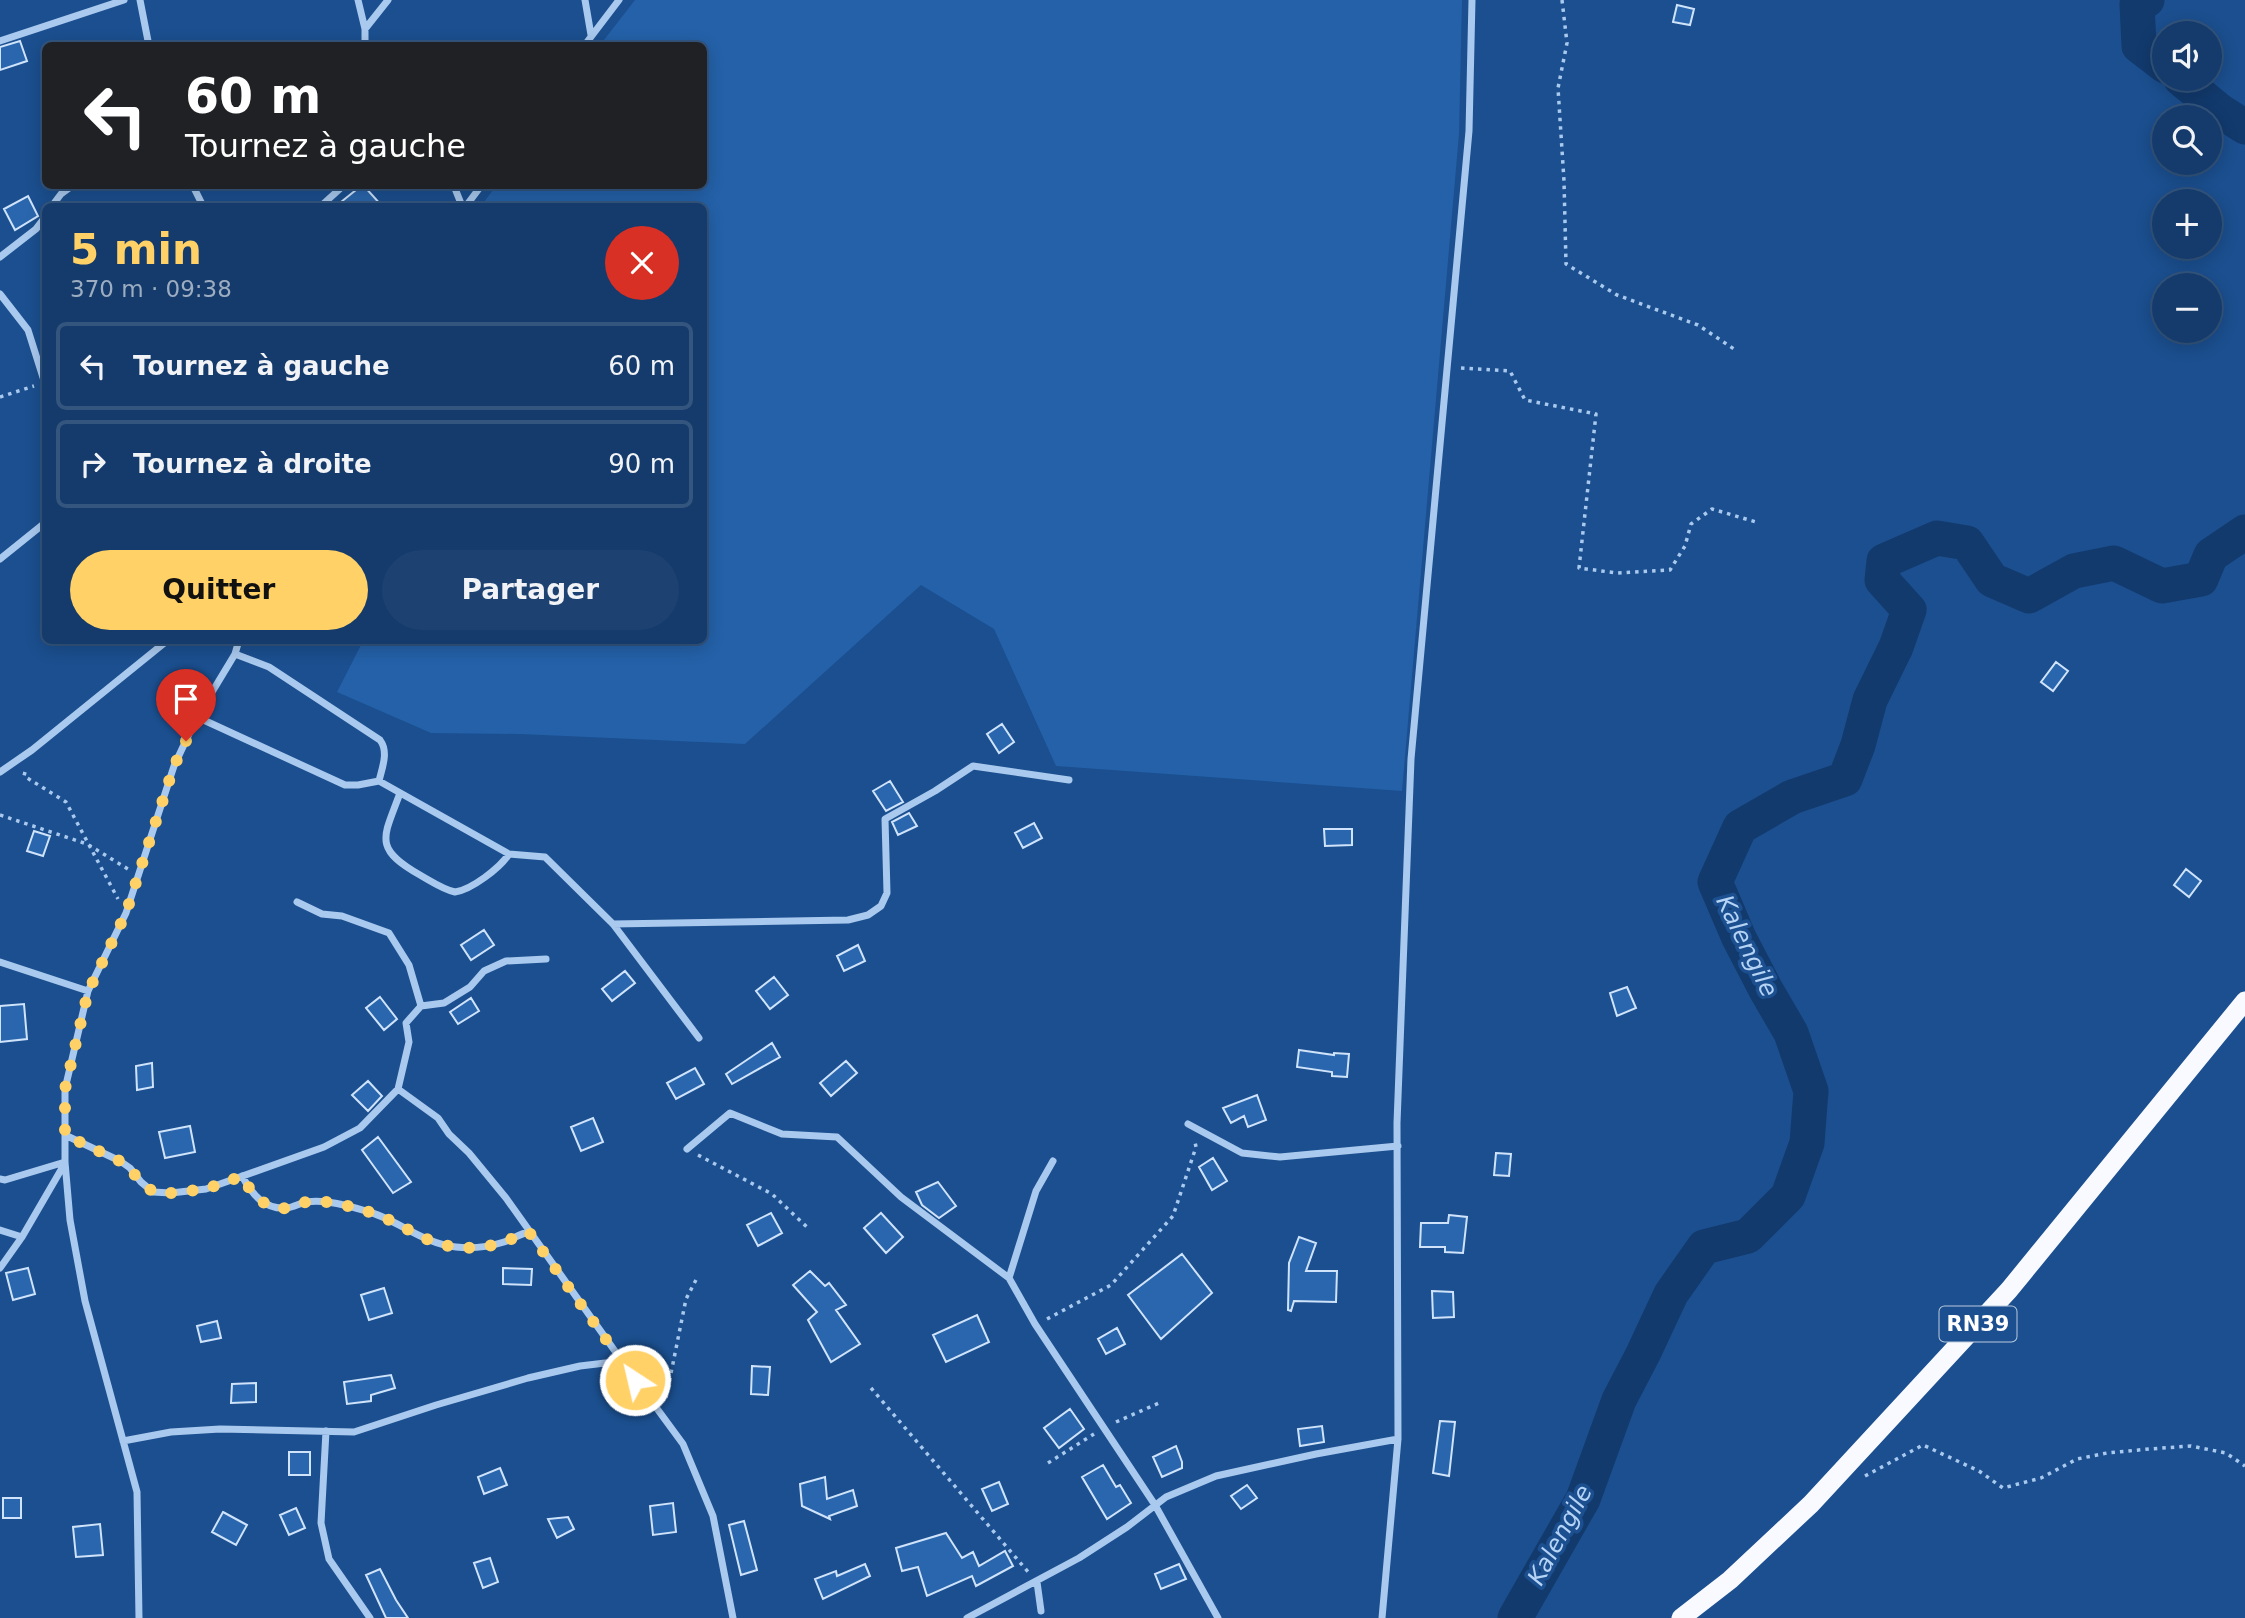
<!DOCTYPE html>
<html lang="fr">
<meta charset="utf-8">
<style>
body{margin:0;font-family:"DejaVu Sans",sans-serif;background:#1d4271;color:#f1f3f6;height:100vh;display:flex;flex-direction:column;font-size:26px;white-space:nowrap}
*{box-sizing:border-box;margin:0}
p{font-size:23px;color:#9dadc1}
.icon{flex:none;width:38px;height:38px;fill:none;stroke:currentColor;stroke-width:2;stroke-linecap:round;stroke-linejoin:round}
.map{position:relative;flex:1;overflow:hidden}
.drawer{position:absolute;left:42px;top:203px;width:665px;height:441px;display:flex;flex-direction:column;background:#143b6b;border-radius:10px;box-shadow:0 4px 18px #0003,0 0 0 2px #33557e}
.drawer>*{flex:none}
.hud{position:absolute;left:42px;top:42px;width:665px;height:147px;border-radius:10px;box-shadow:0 4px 18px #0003,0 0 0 2px #33557e;background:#202124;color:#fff;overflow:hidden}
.controls{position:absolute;left:2152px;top:21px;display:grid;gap:14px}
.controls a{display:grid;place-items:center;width:70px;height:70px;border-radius:50%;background:#143b6b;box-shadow:0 4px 18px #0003,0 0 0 2px #33557e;font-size:35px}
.pin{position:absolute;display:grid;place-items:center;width:60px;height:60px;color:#fff;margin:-72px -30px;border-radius:50% 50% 50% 0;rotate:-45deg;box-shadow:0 0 7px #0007}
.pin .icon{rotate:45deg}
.me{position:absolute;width:77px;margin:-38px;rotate:325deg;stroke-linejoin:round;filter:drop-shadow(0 0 5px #0008)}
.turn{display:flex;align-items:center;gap:24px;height:147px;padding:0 28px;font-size:32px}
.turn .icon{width:91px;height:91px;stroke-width:2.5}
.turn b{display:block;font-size:49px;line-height:60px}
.round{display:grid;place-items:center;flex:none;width:74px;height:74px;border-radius:37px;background:#1d4271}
.head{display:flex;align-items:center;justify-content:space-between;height:119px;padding:0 28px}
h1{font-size:42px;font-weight:700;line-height:52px;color:#ffd166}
.button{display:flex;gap:14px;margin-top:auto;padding:14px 28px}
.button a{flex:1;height:80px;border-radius:42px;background:#ffd166;color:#111;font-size:28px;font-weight:700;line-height:80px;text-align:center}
.button a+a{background:#1d4271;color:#f1f3f6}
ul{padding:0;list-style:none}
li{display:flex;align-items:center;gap:21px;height:88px;margin:0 14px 10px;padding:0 14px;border:4px solid #33557e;border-radius:10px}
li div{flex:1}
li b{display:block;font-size:26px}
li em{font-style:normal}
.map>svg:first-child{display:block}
.green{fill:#2461a8}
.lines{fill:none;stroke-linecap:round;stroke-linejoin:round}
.river{stroke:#123a6d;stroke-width:35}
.building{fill:#2a66ad;stroke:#cfe3fa;stroke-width:2}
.path{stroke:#a9c9ee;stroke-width:3.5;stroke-dasharray:3.5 5;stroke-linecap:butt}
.minor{stroke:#a9c9ee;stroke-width:7}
.trunk{stroke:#f8faff;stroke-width:19}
.route{stroke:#ffd166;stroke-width:12;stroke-dasharray:0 21.6}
.labels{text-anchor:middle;stroke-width:7;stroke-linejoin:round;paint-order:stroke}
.shield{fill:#1b4f8f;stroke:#bbcadd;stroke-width:2}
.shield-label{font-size:21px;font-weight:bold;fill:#fff}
.water-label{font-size:24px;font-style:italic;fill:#b5d3f5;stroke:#1b4f8f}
</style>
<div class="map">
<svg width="2245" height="1618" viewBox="0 0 2245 1618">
<rect width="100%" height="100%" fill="#1b4f8f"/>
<path class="green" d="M635 0H1462L1459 134 1402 791 1056 766 994 629 921 585 745 744 520 734 431 733 337 692 363 641 704 640V206H481L496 186H704V46L600 45Z"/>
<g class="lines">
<path class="river" d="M2147 0 2137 4 2139 46 2165 66
M2181 79 2220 111 2245 127
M1515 1618 1583 1499 1619 1400 1643 1354 1671 1294 1704 1247 1748 1236 1788 1196 1807 1143 1811 1091 1791 1033 1766 990 1739 938 1715 882 1740 827 1792 797 1845 779 1858 745 1870 700 1896 647 1909 610 1882 580 1884 561 1937 538 1967 543 1992 580 2029 596 2074 571 2114 563 2162 586 2201 579 2211 555 2245 532"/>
</g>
<path class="building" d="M1677 5 1694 9 1690 25 1673 22Z
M20 41 27 61 0 70V47Z
M361 186H364L382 206H336Z
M28 196 38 216 15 230 4 209Z
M2056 662 2068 671 2053 691 2041 682Z
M1002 724 1014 742 999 753 987 734Z
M890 781 903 802 886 811 873 791Z
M909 813 917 826 898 835 892 822Z
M1034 823 1042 838 1023 848 1015 833Z
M1324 829H1352V845L1325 846Z
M34 831 50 836 43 856 27 851Z
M2186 869 2201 881 2189 897 2174 885Z
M484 930 494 945 471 960 461 945Z
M858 945 865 961 844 971 837 956Z
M625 971 635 983 612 1001 602 989Z
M774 977 788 995 770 1009 756 991Z
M1627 987 1636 1008 1617 1016 1610 993Z
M380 997 397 1019 384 1030 366 1008Z
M471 998 479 1011 458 1024 450 1012Z
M24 1004 27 1039 0 1042V1006Z
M772 1043 780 1057 732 1084 726 1074Z
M1299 1050 1334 1055V1053L1349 1054 1347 1077 1332 1076V1072L1297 1067Z
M846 1061 857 1073 831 1096 820 1083Z
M152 1063 153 1087 137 1090 136 1066Z
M695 1068 704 1084 676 1099 667 1083Z
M368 1081 382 1096 368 1111 352 1095Z
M1257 1095 1266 1120 1248 1127 1244 1116 1231 1123 1223 1108Z
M593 1118 603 1142 581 1151 571 1127Z
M190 1126 195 1152 165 1158 159 1132Z
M378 1137 411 1182 393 1193 362 1150Z
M1496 1153 1511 1154 1509 1176 1494 1175Z
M1213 1158 1227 1181 1212 1190 1199 1167Z
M938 1182 956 1206 939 1218 922 1205 916 1192Z
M771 1213 782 1233 758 1246 747 1225Z
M881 1213 903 1237 886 1253 864 1228Z
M1449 1215 1467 1217 1463 1253 1445 1252V1247H1420L1421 1223H1448Z
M1299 1237 1316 1243 1306 1271H1337L1336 1302 1294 1301 1291 1311 1288 1310 1289 1263Z
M1182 1254 1212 1293 1161 1339 1128 1295Z
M28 1268 35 1294 13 1300 6 1273Z
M503 1268 532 1269 531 1285 503 1284Z
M810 1271 825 1286 829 1283 846 1305 836 1310 860 1344 831 1362 808 1320 817 1312 793 1285Z
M384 1288 392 1313 369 1320 361 1295Z
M1432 1291 1453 1292 1454 1317 1433 1318Z
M977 1315 989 1342 946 1362 933 1335Z
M217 1321 221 1338 201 1342 197 1326Z
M1117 1328 1125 1344 1106 1354 1098 1339Z
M752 1366 770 1367 768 1395 751 1394Z
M391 1375 395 1388 371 1395V1401L347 1404 344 1382Z
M256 1383V1402L231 1403 232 1384Z
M1070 1409 1084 1429 1059 1448 1044 1428Z
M1440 1421 1455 1422 1449 1476 1433 1473Z
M1322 1426 1324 1442 1300 1446 1298 1429Z
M1176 1446 1182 1462V1468L1162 1477 1153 1457Z
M289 1452H310V1475H289Z
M1103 1465 1116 1487 1120 1485 1131 1503 1107 1519 1082 1477Z
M500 1468 507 1485 484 1494 478 1477Z
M825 1477 827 1499 853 1490 857 1506 829 1516 830 1519 802 1506 800 1484Z
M999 1482 1008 1504 992 1511 982 1489Z
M1247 1485 1257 1498 1241 1509 1231 1496Z
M3 1498H21V1518H3Z
M673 1503 676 1532 653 1535 650 1506Z
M296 1508 305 1528 289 1535 280 1515Z
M223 1512 247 1525 236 1545 212 1532Z
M568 1517 574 1529 557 1538 548 1519Z
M744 1521 757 1570 741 1575 729 1525Z
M100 1524 103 1555 76 1557 73 1527Z
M946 1533 962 1558 973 1552 979 1566 1005 1551 1013 1566 976 1586 972 1576 927 1596 918 1567 902 1571 896 1548Z
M490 1558 498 1582 483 1588 474 1563Z
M865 1564 870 1576 823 1599 815 1579 836 1571 837 1576Z
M1179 1564 1186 1579 1161 1589 1155 1574Z
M380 1569 396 1600 408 1618H386L366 1575Z"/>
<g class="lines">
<path class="path" d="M1562 0 1567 43 1558 88 1564 181 1566 264 1617 295 1698 325 1737 351
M1461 368 1510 371 1525 400 1596 414 1579 568 1617 573 1670 570 1685 546 1691 524 1712 509 1756 522
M0 397 34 386
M25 772 24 776 66 802 118 899
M0 815 87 844 128 869
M698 1155 772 1194 809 1229
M1047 1319 1111 1285 1173 1216 1196 1147 1195 1142
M871 1388 1029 1573
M666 1398 686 1299 697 1278
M1116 1422 1159 1403
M1048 1463 1094 1434
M1865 1476 1923 1445 1979 1471 2003 1488 2041 1478 2077 1459 2107 1453 2149 1449 2191 1446 2226 1453 2245 1466"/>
<path class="minor" d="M140 0 149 46
M358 0 365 29
M585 0 591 35
M0 41 124 0
M365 46V29L388 0
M584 46 619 0
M193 186 203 206
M454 186 462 206
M52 206 61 194 72 186
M321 206 343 186
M466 206 481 186
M0 257 36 229 46 216
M0 294 28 330 46 387
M0 559 46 522
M235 654 269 667 380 740C389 752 382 768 379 781L509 854 545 857 613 924 699 1038
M197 717 345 785H358L379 781
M0 772 32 750 168 640
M400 793C384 837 372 848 420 875 431 881 442 889 455 892 471 890 500 868 509 854
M297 902 322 914 342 916 389 933 409 965 421 1006
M613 924 848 920 868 915 881 906 887 893 885 819 935 791 973 766 1069 780
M0 962 88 991
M398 1089 409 1042 406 1023 421 1006 444 1003 470 987 484 971 506 961 546 959
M1188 1124 1242 1153 1280 1157 1398 1146
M65 1135 120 1161 130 1168 141 1182 153 1192 171 1193 206 1189 324 1147 360 1128 398 1089 438 1118 449 1134 469 1153 506 1198 622 1361
M687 1149 730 1113 782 1134 837 1137 901 1197 1009 1278
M1053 1161 1036 1191 1009 1278 1035 1324 1155 1505 1218 1618
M242 1176C252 1194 264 1210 287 1208 294 1207 300 1203 307 1202 325 1199 349 1206 366 1211 397 1219 423 1244 456 1247 472 1249 488 1247 504 1242 513 1239 519 1234 529 1232
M0 1179 5 1180 65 1162
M0 1230 22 1237
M0 1268 22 1237 65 1163
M326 1431 321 1523 329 1559 370 1618
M123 1441 171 1432 220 1429 354 1432 436 1405 528 1378 580 1366 622 1361 683 1444 713 1516 733 1618
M1037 1582 1041 1611
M139 1618 137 1492 85 1301 70 1220 65 1162V1089L88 991 126 913 174 766 197 717 235 654 239 640
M967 1618 1079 1558 1127 1527 1166 1497 1216 1476 1316 1454 1398 1439
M1382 1618 1398 1439 1397 1123 1411 759 1469 131 1472 0"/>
<path class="trunk" d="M1681 1618 1730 1580 1811 1504 2009 1290 2245 1001"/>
</g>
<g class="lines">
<path class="route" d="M186 741 174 766 126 913 88 992 65 1089V1135L120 1161 153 1192 171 1193 206 1189 242 1176C252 1194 264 1210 287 1208 294 1207 300 1203 307 1202 325 1199 349 1206 366 1211 397 1219 423 1244 456 1247 472 1249 488 1247 504 1242 513 1239 519 1234 529 1232L635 1380"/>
</g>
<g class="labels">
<rect class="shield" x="1939.5" y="1306.5" width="77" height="35" rx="5"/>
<g class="shield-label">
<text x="1978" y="1331">RN39</text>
</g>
<g class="water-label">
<text transform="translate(1747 946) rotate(64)" y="8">Kalengile</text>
<text transform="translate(1560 1535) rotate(-62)" y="8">Kalengile</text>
</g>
</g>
</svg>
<div class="controls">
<a><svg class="icon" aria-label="sound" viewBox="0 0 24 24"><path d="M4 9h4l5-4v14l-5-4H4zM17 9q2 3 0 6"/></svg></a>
<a><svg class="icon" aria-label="search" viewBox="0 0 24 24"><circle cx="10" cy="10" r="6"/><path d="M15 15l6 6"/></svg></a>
<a>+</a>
<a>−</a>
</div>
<div class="pin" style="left:186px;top:741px;background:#d93025"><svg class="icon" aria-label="arrive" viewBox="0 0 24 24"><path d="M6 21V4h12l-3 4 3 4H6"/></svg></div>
<svg class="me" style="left:635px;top:1380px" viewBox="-20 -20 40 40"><circle r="17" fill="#ffd166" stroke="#fff" stroke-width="3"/><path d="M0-11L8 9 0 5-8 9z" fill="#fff"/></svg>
<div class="hud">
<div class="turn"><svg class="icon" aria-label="left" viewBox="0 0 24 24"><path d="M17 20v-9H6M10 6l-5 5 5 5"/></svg><div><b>60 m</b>Tournez à gauche</div></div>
</div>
<section class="drawer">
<div class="head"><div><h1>5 min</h1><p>370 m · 09:38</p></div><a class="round" style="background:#d93025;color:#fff"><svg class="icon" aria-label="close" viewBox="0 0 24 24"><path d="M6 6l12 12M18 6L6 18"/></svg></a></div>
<ul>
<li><svg class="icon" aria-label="left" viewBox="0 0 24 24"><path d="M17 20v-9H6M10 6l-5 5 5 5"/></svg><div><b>Tournez à gauche</b></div><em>60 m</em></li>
<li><svg class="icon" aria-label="right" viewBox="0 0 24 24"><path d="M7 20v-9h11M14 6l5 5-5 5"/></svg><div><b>Tournez à droite</b></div><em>90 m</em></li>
</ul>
<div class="button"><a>Quitter</a><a>Partager</a></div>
</section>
</div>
